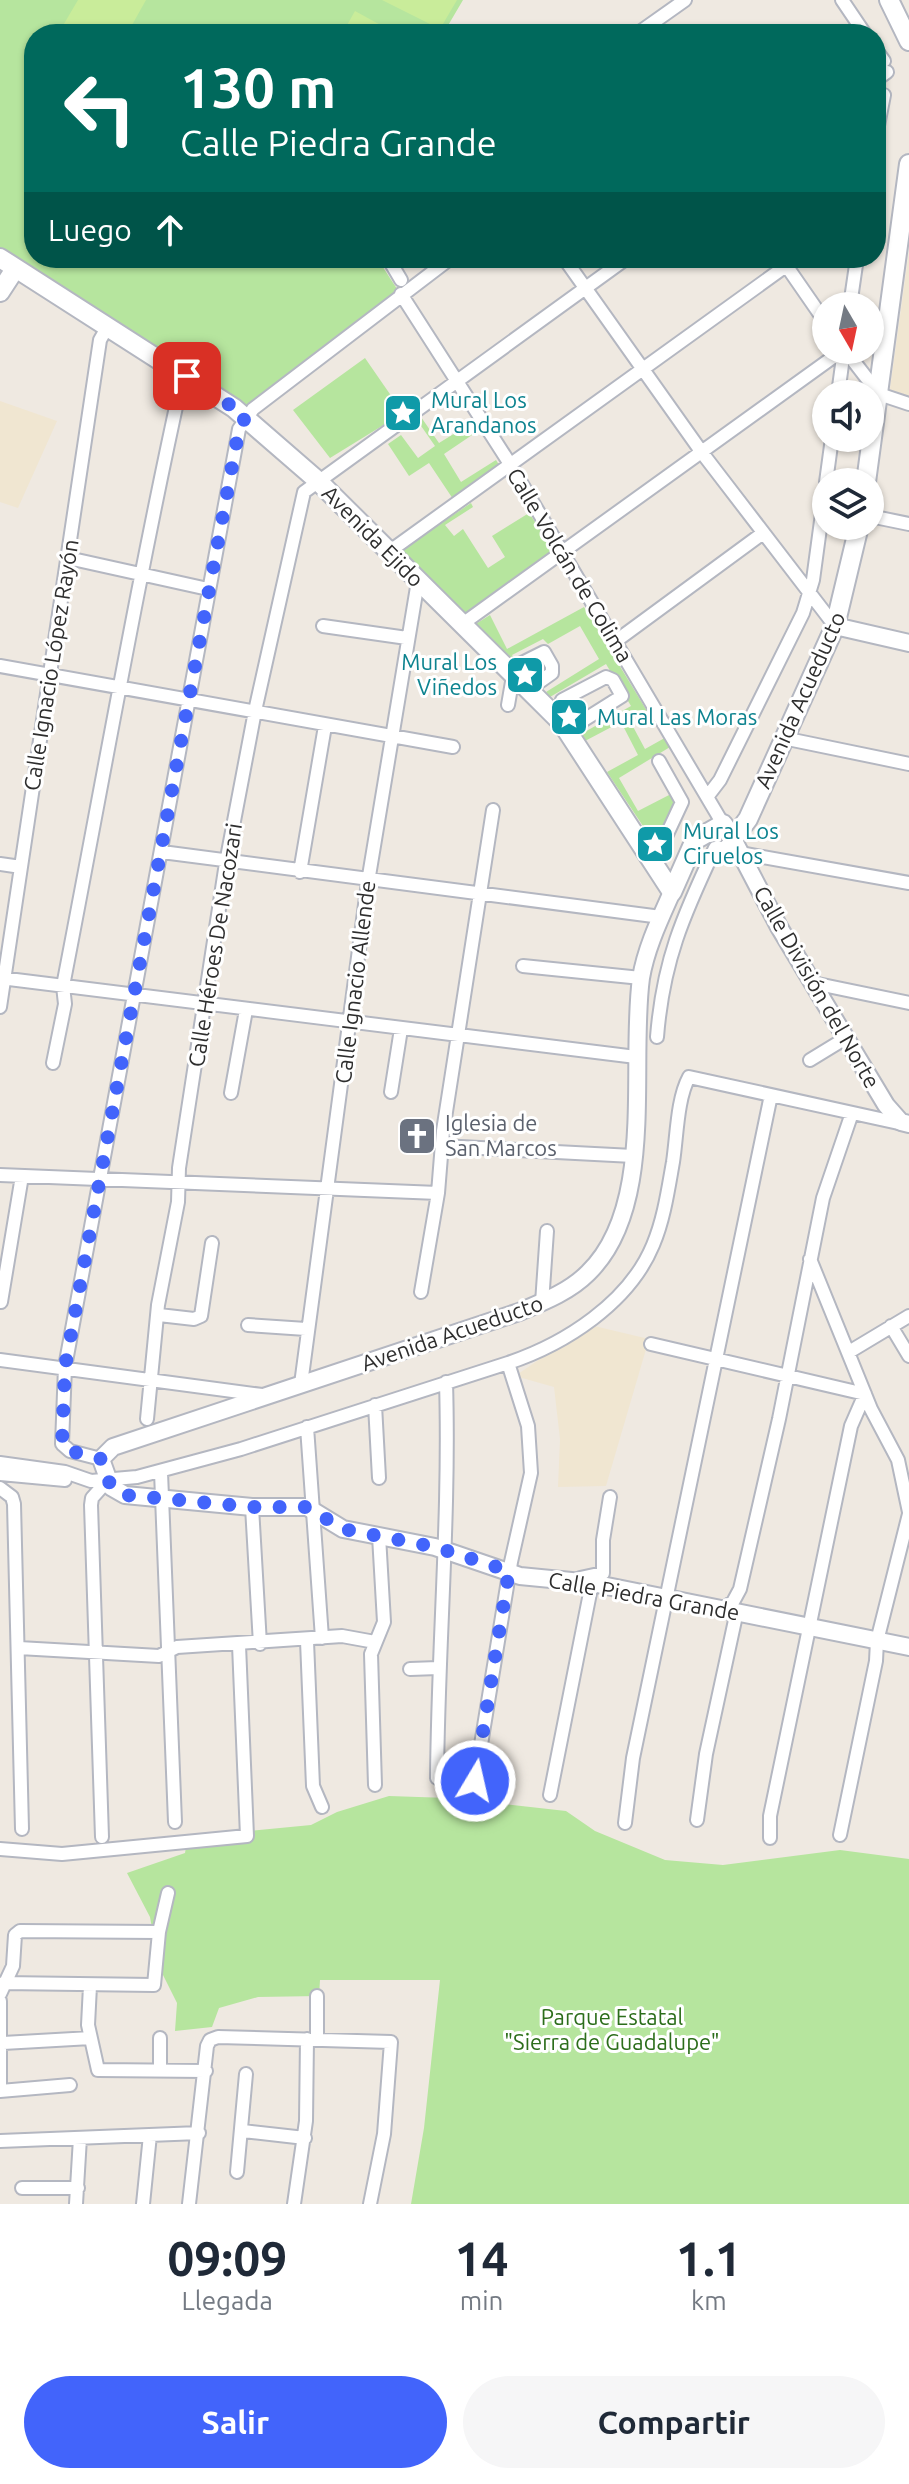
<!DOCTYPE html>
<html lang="es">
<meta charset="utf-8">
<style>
body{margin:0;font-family:Ubuntu,sans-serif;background:#f6f6f7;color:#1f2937;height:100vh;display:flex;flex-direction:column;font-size:30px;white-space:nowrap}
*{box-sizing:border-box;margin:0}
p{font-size:26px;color:#747a83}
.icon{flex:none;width:44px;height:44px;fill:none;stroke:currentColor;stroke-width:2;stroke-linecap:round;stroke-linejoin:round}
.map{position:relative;height:2204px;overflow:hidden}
.details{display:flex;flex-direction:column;background:#fff;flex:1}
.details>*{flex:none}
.guide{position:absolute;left:24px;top:24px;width:862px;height:244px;border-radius:32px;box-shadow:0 2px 6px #0004;background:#00695c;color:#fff;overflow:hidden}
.needle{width:52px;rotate:171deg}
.buttons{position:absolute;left:812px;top:292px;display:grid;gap:16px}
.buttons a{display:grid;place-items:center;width:72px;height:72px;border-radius:50%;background:#fff;box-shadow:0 2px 6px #0004;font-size:40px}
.pin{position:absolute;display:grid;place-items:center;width:68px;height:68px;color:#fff;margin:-34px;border-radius:16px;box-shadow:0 4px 12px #0006}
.me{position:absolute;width:88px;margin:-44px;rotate:9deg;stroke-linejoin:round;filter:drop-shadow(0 0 6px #0008)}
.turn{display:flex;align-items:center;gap:28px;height:168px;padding:0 24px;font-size:36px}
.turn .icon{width:104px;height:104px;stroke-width:2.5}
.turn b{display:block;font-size:56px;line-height:68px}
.then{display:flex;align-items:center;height:76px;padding:0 24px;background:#0003;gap:16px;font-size:30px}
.eta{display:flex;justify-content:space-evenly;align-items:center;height:136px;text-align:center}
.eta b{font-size:48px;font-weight:700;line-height:56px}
.action{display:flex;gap:16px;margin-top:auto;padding:16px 24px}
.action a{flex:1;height:92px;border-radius:48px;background:#4264fb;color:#fff;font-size:32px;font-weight:700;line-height:92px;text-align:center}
.action a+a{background:#f6f6f7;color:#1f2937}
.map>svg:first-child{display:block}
.education{fill:#f0e6d1}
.green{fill:#b6e59e}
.pitch{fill:#c9ec9a}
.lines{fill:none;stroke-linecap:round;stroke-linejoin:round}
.minor-casing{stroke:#b4b7c1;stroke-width:16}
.tertiary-casing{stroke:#b4b7c1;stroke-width:20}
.secondary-casing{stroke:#b4b7c1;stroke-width:22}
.minor{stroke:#fff;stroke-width:12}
.tertiary{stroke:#fff;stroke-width:16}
.secondary{stroke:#fff;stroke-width:18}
.route{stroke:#4264fb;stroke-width:14;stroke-dasharray:0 25.2}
.labels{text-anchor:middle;stroke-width:6;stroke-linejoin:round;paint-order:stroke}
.culture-label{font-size:22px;fill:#0d838f;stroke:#fff;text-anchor:start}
.street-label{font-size:22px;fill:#2e2e2e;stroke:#fff}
.worship-label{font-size:22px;fill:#5b616d;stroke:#fff;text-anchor:start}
.park-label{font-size:22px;fill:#2c6e1b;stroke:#fff}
</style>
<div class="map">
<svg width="909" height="2204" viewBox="0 0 909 2204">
<rect width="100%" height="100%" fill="#efe9e1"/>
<path class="education" d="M909 252V400L889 396Z
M0 401 57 421 18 508 0 502Z
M590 1325 649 1339 606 1486 558 1487 560 1439 554 1387 515 1376Z"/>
<path class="green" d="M0 0H463L443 34H34V258H377L399 292 240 415 0 253Z
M365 358 403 413 330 458 293 410Z
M421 417 439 443 473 422 478 431 444 454 461 482 496 460 501 468 453 499 429 463 409 476 388 444 401 435 418 458 435 446 419 423Z
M471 503 473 507 445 525 454 536 463 529 488 568 505 557 492 536 529 513 558 556 461 616 400 551Z
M584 607 647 711 630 721 645 749 670 735 675 744 619 778 638 811 671 794 675 801 655 844 607 772 638 755 621 722 585 741 581 734 631 706 606 664 550 697 546 692 599 659 580 626 548 644 543 639 512 655 523 672 544 665 525 675 474 625 490 615 507 649Z
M389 1796 448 1798 566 1811 595 1831 665 1860 723 1865 840 1850 909 1859V2204H411L424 2128 440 1980H320L319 1996 258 1997 219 2008 212 2027 175 2031 177 2003 159 1967 150 1917 127 1873 185 1853 186 1847 249 1831 311 1825 337 1812Z"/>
<path class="pitch" d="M78 0H146L127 34H58Z
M382 0H457L440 29Z
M355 11 397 34H342Z"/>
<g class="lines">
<g class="minor-casing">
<path id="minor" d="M842 0 865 34
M637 34 685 0
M876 50 884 61
M876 80 887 72
M876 136 884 95
M388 258 401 280
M564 258 703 454 835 626
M781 258 826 323
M401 294 510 464 723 824
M850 306 857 258
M845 350 879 394 909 404
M838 394 844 350
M826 482 832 438
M870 516 909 524
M390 551 797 258
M68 558 208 589
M461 625 843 350
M323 626 407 638
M616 641 763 533
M518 665 544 652 552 666V673L528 690
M0 666 453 747
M562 700 606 677 613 680 622 696 568 730
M508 705 513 676
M783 738 909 764
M707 797 720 780 803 613 813 580 826 484
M162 852 661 917
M740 853 909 883
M654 862 682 802 659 761
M0 864 21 867
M300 872 325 726
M523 966 641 978
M0 978 636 1057
M813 983 909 1003
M0 1007 100 340 108 326
M657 1037C663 961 683 916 715 848H724L733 839
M810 1060 846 1038
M53 1063 65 1004 63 986C102 785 137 584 181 384L187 376
M391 1092 401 1029
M231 1093 246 1010
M441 1146 633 1156
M0 1175 438 1193
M810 1259 871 1409 898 1460 909 1512
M421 1292 438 1193 443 1131 493 810
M1 1302 22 1176
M542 1303 547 1231
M159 1315 194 1319 201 1316 212 1243
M248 1325 306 1329
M891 1326 909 1356
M651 1344 865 1394 851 1426 770 1816V1838
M849 1352 909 1316
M0 1360 262 1395
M301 1384 368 882 418 581
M375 1405 379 1478
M147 1419 158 1305 178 1202 179 1168 226 863 255 711 304 492 627 258
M307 1427 322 1638
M101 1459 70 1451 62 1444 65 1367 239 429 253 409 451 258
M0 1463 65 1472 91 1481 137 1477 241 1449 508 1363C565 1344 629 1303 653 1245 664 1219 668 1190 673 1162 677 1136 677 1099 689 1077L903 1124
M161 1472 175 1822
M0 1474 65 1480
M0 1488 12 1497 14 1504 22 1829
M252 1507 260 1644
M580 1578 603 1573V1540L610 1497
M724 1608 733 1602 740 1589 779 1419 823 1198 852 1113
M307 1641 313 1786 322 1807
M19 1648 159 1656 177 1647 342 1636 375 1642
M410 1669 438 1668
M437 1778C438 1646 450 1514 446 1382
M475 1781 511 1562 531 1473 528 1426 508 1363
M375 1785 371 1654 384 1622 379 1536
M550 1795 592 1583
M697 1820 706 1754 737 1611
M625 1823 633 1758 771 1095
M840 1835 876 1661 877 1641 909 1514
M102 1837 91 1505 92 1498 108 1480
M0 1849 62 1854 247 1836 239 1645
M3 1983 154 1985 159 1932 168 1893
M90 1986 88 2025 98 2070 206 2071
M0 1994 13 1966 15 1935 20 1931 159 1932
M317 1996V2040
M0 2001V2087
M160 2038V2070
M3 2043 91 2038
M0 2091 70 2085
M243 2131 305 2138
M0 2141 199 2133
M237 2172 246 2074
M22 2188H78
M76 2204 80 2138
M143 2204 150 2135
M189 2204 207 2046 210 2040 218 2037 391 2042 384 2134 370 2204
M294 2204 306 2121 307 2039"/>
</g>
<g class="tertiary-casing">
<path id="tertiary" d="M835 626 909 643
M733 839 779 927 886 1105 901 1122 909 1124
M672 892C660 919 646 948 641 978 629 1066 657 1206 588 1273 569 1292 543 1302 519 1312L113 1447 101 1459 111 1487 125 1495 252 1507H307L343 1529 435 1547 520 1576 592 1583 909 1647"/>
</g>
<g class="secondary-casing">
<path id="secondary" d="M889 0 909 41
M0 258 234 408 317 480 562 723 672 892
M0 292 15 269
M866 482 909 164
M672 892 695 840 723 824 733 839 748 819 835 626 859 526"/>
</g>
<use href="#minor" class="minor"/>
<use href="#tertiary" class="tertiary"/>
<use href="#secondary" class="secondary"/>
</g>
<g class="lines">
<path class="route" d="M187 376 246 416 239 429 65 1367 62 1444 70 1451 101 1459 111 1487 125 1495 252 1507H307L343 1529 435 1547 509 1571 475 1781"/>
</g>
<defs>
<g id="sight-square" transform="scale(2)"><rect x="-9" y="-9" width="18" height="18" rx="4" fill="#0f9aa8" stroke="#fff"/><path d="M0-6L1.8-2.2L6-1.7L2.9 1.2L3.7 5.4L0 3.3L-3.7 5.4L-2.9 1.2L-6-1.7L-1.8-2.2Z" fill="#fff"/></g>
<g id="church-square" transform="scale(2)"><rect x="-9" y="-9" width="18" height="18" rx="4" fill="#6b7280" stroke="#fff"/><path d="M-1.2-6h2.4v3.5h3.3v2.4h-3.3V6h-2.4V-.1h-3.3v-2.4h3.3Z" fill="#fff"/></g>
</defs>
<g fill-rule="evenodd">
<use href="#sight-square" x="403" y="413"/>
<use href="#sight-square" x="525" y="675"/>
<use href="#sight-square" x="569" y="717"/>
<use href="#sight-square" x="655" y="844"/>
<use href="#church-square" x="417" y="1136"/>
</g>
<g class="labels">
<g class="culture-label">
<text x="431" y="408">Mural Los<tspan x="431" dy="25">Arandanos</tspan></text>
<text x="497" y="670" text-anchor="end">Mural Los<tspan x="497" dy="25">Viñedos</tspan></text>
<text x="597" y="725">Mural Las Moras</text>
<text x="683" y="839">Mural Los<tspan x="683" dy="25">Ciruelos</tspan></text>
</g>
<g class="street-label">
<text transform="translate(373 536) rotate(45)" y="8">Avenida Ejido</text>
<text transform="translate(570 565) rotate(59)" y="8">Calle Volcán de Colima</text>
<text transform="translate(51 665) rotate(-81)" y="8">Calle Ignacio López Rayón</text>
<text transform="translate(800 700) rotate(-66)" y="8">Avenida Acueducto</text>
<text transform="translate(215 945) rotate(-81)" y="8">Calle Héroes De Nacozari</text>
<text transform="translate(355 982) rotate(-83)" y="8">Calle Ignacio Allende</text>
<text transform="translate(817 987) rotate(60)" y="8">Calle División del Norte</text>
<text transform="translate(452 1333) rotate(-19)" y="8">Avenida Acueducto</text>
<text transform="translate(644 1596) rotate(10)" y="8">Calle Piedra Grande</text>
</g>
<g class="worship-label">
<text x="445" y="1131">Iglesia de<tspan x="445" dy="25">San Marcos</tspan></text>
</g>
<g class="park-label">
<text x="612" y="2025">Parque Estatal<tspan x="612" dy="25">"Sierra de Guadalupe"</tspan></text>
</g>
</g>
</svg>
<div class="buttons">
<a><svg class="needle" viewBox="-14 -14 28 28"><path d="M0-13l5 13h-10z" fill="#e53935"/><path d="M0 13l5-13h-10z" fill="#747a83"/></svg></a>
<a><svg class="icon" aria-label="sound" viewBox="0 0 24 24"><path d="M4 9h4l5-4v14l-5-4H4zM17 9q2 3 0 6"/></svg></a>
<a><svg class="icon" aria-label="layers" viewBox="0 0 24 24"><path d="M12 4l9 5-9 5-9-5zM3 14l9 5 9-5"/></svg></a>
</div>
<div class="pin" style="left:187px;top:376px;background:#d93025"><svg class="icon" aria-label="arrive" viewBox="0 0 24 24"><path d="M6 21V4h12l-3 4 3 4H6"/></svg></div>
<svg class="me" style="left:475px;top:1781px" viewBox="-20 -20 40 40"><circle r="17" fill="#4264fb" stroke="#fff" stroke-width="3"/><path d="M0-11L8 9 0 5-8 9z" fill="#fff"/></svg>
<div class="guide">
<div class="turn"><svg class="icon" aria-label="left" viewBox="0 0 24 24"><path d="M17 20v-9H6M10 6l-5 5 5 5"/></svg><div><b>130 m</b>Calle Piedra Grande</div></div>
<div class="then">Luego<svg class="icon" aria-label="ahead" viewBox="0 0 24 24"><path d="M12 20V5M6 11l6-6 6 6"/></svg></div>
</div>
</div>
<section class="details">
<div class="eta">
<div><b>09:09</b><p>Llegada</p></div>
<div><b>14</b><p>min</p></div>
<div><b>1.1</b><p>km</p></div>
</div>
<div class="action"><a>Salir</a><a>Compartir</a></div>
</section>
